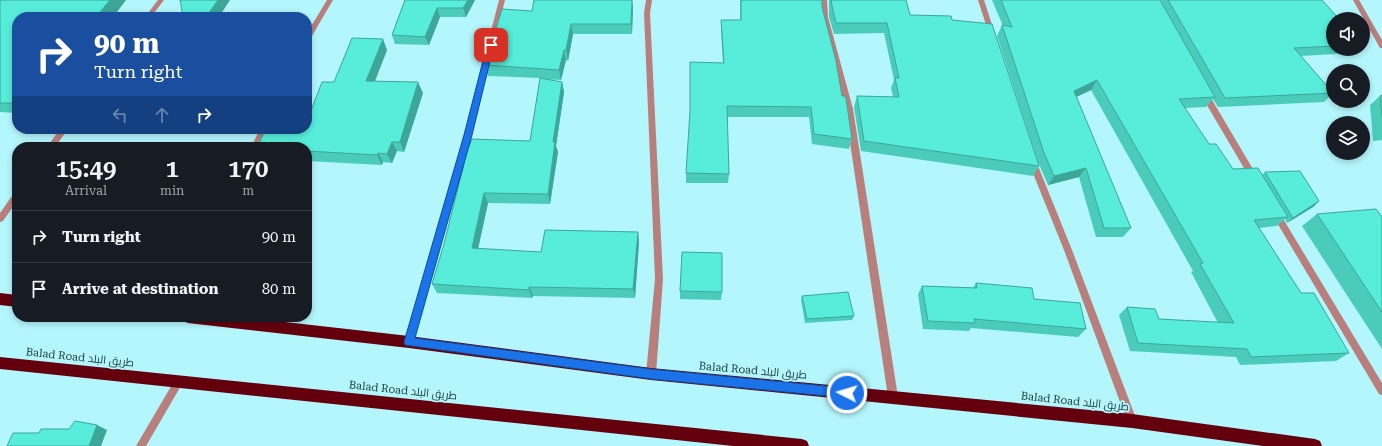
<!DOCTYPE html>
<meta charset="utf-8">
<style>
body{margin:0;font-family:"Roboto Serif",Cairo,serif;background:#20242c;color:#f1f3f6;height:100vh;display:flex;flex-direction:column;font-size:15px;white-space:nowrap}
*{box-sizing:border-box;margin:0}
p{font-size:13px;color:#9ea1a6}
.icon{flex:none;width:22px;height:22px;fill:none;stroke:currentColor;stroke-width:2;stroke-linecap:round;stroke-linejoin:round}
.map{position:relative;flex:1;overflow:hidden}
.panel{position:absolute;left:12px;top:142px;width:300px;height:180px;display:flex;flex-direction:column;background:#171b24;border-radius:16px;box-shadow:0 2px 6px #0003}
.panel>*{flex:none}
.top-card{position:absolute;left:12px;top:12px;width:300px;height:122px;border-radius:16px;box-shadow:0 2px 6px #0003;background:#1a4fa0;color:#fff;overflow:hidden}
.controls{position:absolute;left:1326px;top:12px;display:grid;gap:8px}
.controls a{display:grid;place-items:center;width:44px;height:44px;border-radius:50%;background:#171b24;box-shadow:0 2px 6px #0003;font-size:20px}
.pin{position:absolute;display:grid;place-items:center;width:34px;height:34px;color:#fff;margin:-17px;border-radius:8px;box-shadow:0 2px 6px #0006}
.me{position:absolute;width:44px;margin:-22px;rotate:275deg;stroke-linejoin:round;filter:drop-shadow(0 0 3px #0008)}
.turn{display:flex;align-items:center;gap:14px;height:84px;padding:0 16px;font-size:18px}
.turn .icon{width:52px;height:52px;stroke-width:2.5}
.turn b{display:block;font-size:28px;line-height:34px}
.lanes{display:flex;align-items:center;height:38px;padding:0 16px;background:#0003;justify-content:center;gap:20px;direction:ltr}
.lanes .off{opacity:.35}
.eta{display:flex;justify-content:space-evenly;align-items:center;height:68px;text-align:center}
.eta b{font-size:24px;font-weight:600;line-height:28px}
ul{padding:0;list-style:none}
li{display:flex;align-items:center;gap:12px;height:52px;padding:0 16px;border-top:1px solid #363941}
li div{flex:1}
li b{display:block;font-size:15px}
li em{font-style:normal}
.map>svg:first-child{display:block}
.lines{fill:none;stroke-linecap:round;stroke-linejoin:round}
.street{fill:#b97f7c;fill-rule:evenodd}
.highway{fill:#64000e;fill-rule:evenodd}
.wall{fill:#4bccbb}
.shaded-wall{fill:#3da699}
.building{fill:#57edda;stroke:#3da699}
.route{fill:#1a73e8;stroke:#114b97}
.labels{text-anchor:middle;stroke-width:3.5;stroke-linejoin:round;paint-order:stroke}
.street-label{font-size:11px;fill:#1c373a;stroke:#b3f6fc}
</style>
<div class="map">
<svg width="1382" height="446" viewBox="0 0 1382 446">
<rect width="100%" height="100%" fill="#b3f6fc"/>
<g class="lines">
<path class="street" d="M158 0H164L151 17H145Z
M327 0H333L309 41H307V33Z
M499 0H505L472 135 413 342 412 345 409 346 406 345 405 342 464 135Z
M646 0H652L650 13 663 279 656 374 654 377 651 378 648 377 646 374 655 279 644 13Z
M821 0H827L828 17 853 109 898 397 896 400 893 401 890 400 888 397 845 109 822 17Z
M978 0H984L995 34 994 36H992L989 34Z
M1353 0H1359L1382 40V48H1380Z
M1205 92 1208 93 1257 176 1258 178 1257 180H1251L1201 95Z
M60 129H68L55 147H47Z
M260 129H268L259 147H251Z
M1032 158 1036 161 1072 250 1137 421 1135 424 1132 426 1129 424 1127 421 1064 250 1028 161Z
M17 192V201L3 221 0 222V213L14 193Z
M1276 211 1279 212 1382 383V395L1379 394 1273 216 1272 214 1273 212Z
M179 377 182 378 184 381 182 384 146 446H136L176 378Z"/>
<path class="highway" d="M0 293 17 295V307L0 305Z
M181 317H240L409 336 651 368 1132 414 1315 439 1320 441 1322 446H1263L1132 428 651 380 409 348 188 323 183 321Z
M0 357 802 439 807 441 809 446H733L0 369Z"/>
</g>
<path class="wall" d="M0 0H126L113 17H17V113L0 112Z
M405 0H475L466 17H440L429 45 395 44 392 35Z
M740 0H822V7L842 96 852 139 849 149 812 144 809 117H727L729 174 728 183H686V173L723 63 721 30V20H740Z
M829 0H906L910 15 952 20 1039 166 1033 176 861 151 854 107 857 96 893 97 891 88 894 80 884 33 834 34 829 17Z
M992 0H1160L1161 1 1162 0H1322L1333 19V49H1356L1352 53 1301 56 1333 93 1324 102 1218 107 1213 99 1206 107 1185 108 1209 144 1233 169 1262 175 1265 172 1319 201 1313 207 1287 223 1285 219 1277 226 1259 228 1301 293 1349 353 1336 361 1240 365 1236 357 1130 351 1119 315 1127 307 1159 319 1218 323 1191 272 1193 271 1091 90 1076 97 1131 228 1123 237H1096L1079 177 1048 185 1038 162 997 36 1002 25 1003 26Z
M633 7 632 34H573L568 61 566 60 561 80 542 79 562 82 564 92 556 146 558 152 550 204 488 203 478 249 541 252 638 232 639 242 635 298 533 296 532 298 437 293 432 284 444 244 463 166 462 164 530 141 540 78 488 76 485 65 532 11Z
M387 50 375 81 423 93 404 152 397 151 392 163 383 162 382 165 307 161V129L334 82Z
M1382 95V140L1373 141 1370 105 1380 96Z
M1317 214 1382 217V349L1302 226Z
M976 283 1034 299 1086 329 1078 337 971 328 969 331 923 329 918 294 922 286 973 288Z
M680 291 722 292 721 300 680 299Z
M802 296 854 316 852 320 805 323 801 300Z"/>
<path class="shaded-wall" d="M110 0H126L113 17H96Z
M218 0H230L219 17H206Z
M468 0H475L466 17 463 8Z
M632 0 633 7 632 34 631 24Z
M437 8 440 17 429 45 425 37Z
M571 24 573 34 568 61 566 50Z
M383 39 387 50 371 91 366 81Z
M564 50 566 60 561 80 559 70Z
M1097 80 1091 90 1068 101 1074 91Z
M418 82 423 93 404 152 400 142Z
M562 82 564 92 556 146 558 152 550 204 548 194 553 142Z
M392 142 397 151 392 163 387 154Z
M378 153 383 162 382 165 377 155Z
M1086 168 1079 177 1048 185 1054 176Z
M484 193 488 203 476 258 472 248Z
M1319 201 1313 207 1287 223 1293 218Z
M638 232 639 242 635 298 633 289Z
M529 287 533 296 532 298 529 290Z
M97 425 107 430 101 446H89Z"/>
<path class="building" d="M0 0H110L96 17H17V103H0Z
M180 0H218L206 17H183Z
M405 0H468L463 8H437L425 37 392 35Z
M534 0H632L631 24H571L566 50H564L559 70 485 65 502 9 532 11Z
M741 0H822V7L836 61 842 96H845L846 99 852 139 814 134 811 107 727 106 729 174 686 173 690 111V62L724 63 721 20H741Z
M831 0H906L910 15 951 16 952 20 992 24 1039 166 864 141 857 96 899 97 895 78H899L887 23H836L832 6Z
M1001 0H1160L1215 97 1179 99 1209 144H1216L1233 169 1258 168 1288 217 1254 220 1301 293H1314L1349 353 1251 357 1247 349 1138 343 1127 307 1155 309 1159 319 1234 323 1200 264 1203 263 1097 80 1074 91 1131 228H1104L1086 168 1054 176 1044 153 1002 25 1012 27Z
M1168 0H1322L1339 19H1333V46L1294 48 1333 93 1225 98Z
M352 38 383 39 366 81 418 82 400 142H392L387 154 378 153 377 155 307 151V147H257L266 129H307V121L322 82H334Z
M540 78 562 82 553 142H555L548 194 484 193 472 248 541 252 545 230 638 232 633 289 529 287V290L432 284 444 244 464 164H462L472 139 530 141Z
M1382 95V116L1380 96Z
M1300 171 1319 201 1293 218 1265 172Z
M1376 209 1382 217V312L1317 214Z
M682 252 722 253V292L680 291Z
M976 283 1032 288 1034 299 1080 303 1086 329 974 319 975 323 928 321 922 286 977 288Z
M848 292 854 316 807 319 802 296Z
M75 421 97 425 89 446H7L13 433H39L41 429H69Z"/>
<path class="route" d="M491 42 494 45 472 135 415 338 651 369 847 388 851 389 853 393 851 396 847 398 651 379 405 345 404 342 464 135 487 45Z"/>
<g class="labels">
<g class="street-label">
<text transform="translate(80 357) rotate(6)" y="4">Balad Road طريق البلد</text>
<text transform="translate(753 370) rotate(5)" y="4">Balad Road طريق البلد</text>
<text transform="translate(403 390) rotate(6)" y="4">Balad Road طريق البلد</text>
<text transform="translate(1075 401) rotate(6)" y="4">Balad Road طريق البلد</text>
</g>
</g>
</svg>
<div class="controls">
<a><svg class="icon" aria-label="sound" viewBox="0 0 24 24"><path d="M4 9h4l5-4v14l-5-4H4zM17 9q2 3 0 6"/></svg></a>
<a><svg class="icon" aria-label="search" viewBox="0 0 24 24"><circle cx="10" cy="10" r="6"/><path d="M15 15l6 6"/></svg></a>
<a><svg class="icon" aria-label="layers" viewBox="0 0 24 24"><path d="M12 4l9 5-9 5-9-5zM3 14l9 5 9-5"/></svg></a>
</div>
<div class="pin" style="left:491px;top:45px;background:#d93025"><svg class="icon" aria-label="arrive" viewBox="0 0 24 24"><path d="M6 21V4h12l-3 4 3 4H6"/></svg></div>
<svg class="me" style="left:847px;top:393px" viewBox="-20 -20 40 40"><circle r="17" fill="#1a73e8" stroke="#fff" stroke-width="3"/><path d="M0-11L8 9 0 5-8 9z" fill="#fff"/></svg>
<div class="top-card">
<div class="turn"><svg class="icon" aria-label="right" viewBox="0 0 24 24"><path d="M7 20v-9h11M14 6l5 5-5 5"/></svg><div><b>90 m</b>Turn right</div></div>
<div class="lanes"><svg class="icon off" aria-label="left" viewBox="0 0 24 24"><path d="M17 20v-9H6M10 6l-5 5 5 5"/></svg><svg class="icon off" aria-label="ahead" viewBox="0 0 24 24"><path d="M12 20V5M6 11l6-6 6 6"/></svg><svg class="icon" aria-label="right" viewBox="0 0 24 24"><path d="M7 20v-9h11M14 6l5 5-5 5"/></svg></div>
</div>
<section class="panel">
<div class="eta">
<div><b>15:49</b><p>Arrival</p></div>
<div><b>1</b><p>min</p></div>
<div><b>170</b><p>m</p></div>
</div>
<ul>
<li><svg class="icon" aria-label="right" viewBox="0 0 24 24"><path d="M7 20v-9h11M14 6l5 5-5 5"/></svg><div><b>Turn right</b></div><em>90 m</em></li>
<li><svg class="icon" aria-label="arrive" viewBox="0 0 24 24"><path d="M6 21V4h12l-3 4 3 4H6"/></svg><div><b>Arrive at destination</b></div><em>80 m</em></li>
</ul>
</section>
</div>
